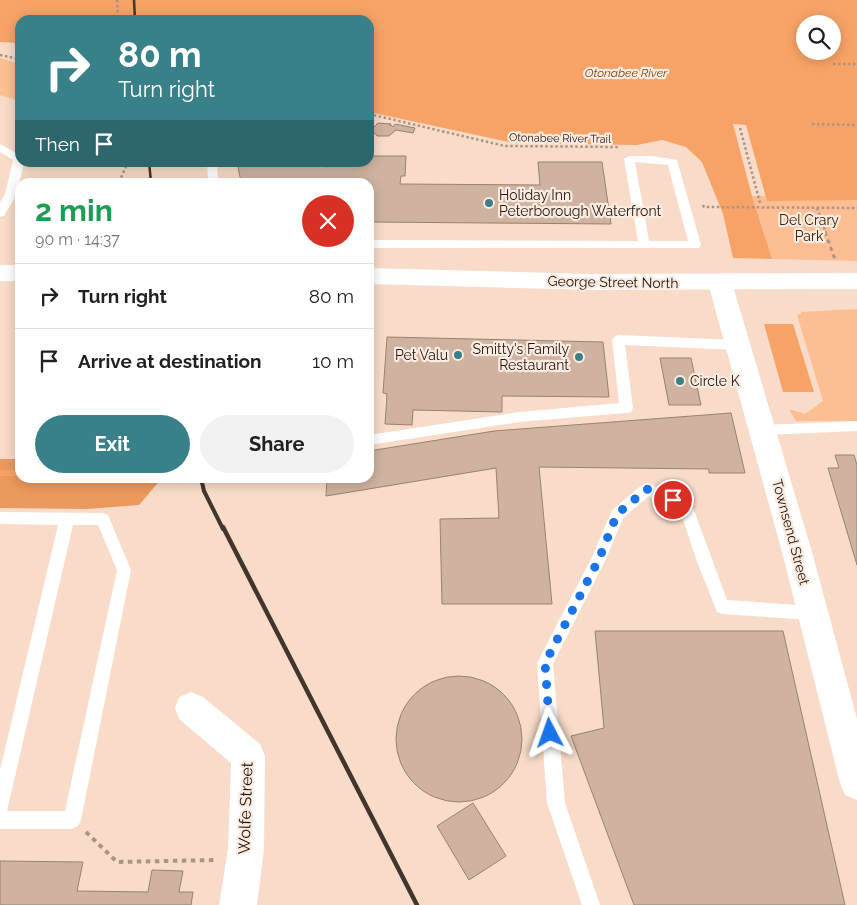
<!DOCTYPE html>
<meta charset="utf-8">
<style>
body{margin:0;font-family:Raleway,sans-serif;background:#f2f2f2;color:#202124;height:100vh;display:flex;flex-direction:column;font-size:19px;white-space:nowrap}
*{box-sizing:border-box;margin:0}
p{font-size:16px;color:#757577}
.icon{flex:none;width:28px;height:28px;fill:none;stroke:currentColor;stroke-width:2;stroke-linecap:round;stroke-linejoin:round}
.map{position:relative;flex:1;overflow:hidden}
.drawer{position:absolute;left:15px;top:178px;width:359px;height:305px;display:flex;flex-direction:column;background:#fff;border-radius:15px;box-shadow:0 2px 12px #0003}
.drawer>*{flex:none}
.banner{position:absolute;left:15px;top:15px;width:359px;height:152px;border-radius:15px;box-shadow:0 2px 12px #0003;background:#398189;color:#fff;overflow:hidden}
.buttons{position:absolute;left:796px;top:15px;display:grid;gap:10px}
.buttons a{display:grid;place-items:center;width:45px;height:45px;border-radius:50%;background:#fff;box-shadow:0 2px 12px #0003;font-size:25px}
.pin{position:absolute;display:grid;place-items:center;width:42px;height:42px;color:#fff;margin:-21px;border:2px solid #fff;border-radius:50%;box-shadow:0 1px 5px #0007}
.me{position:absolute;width:55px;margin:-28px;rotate:356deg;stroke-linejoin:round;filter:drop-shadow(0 0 4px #0008)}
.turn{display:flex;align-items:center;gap:18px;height:105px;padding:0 20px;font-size:22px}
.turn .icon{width:65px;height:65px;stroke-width:2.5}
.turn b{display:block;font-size:35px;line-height:42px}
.then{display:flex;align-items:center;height:48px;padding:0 20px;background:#0003;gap:10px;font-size:19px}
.round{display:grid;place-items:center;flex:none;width:52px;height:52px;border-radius:26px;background:#f2f2f2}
.headline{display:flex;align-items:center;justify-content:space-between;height:85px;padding:0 20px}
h1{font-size:30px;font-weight:700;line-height:38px;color:#1e9e55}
.button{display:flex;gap:10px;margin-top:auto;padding:10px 20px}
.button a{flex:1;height:58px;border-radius:30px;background:#398189;color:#fff;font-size:20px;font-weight:700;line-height:58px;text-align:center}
.button a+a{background:#f2f2f2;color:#202124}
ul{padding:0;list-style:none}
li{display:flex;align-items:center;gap:15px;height:65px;padding:0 20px;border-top:1px solid #e0e0e0}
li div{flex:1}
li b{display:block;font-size:19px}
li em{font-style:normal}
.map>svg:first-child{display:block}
.green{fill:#fdbe93}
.forest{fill:#ec995d}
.water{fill:#f7a367;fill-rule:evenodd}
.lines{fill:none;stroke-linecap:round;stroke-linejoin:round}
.stream{fill:#f7a367;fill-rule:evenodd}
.building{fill:#cfb3a0;stroke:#9b816f}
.path-far2{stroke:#aa9486;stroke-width:2.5;stroke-dasharray:2.5 2.5;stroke-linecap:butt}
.path-far1{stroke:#aa9486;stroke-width:3;stroke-dasharray:4 4;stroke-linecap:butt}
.path{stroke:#aa9486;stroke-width:4;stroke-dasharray:4.5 4.5;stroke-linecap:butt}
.lane{fill:#fff;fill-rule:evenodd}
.street{fill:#fff;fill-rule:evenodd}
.secondary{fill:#fff;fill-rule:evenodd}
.rail-far2{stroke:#42352c;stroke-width:2.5}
.rail-far1{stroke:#42352c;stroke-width:4}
.rail{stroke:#42352c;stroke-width:4.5}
.route{stroke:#1a73e8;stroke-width:9;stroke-dasharray:0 16.2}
.poi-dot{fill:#398189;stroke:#fcebdf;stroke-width:2}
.labels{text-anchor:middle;stroke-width:4.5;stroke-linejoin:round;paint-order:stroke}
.far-street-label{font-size:11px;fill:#211710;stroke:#fcebdf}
.far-water-label{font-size:12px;font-style:italic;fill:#7a4419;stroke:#fcebdf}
.poi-label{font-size:14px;fill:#211710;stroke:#fcebdf;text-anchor:start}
.park-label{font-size:14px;fill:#412006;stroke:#fcebdf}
.street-label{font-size:14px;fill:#211710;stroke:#fcebdf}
.near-street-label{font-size:16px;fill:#211710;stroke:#fcebdf}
</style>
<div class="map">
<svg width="857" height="905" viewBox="0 0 857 905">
<rect width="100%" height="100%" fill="#f8dbc8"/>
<path class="green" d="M0 58 20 64V101L0 95Z
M752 196 857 197V261L772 259Z
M857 309V421H796L789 409 805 414 823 401 797 315 801 314V312Z"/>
<path class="forest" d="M0 459H20V478H162L139 505 87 509 0 508Z"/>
<path class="water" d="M0 0H857V200L767 201 746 125 733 124 752 196 772 259 733 258 723 214 702 162 686 147 662 140 637 145 513 143 369 112V20H20V43L0 42ZM805 24H832V51H805Z
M764 324H793L814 392H783Z"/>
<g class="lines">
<path class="stream" d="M0 470H20V476H0Z"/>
</g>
<path class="building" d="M378 123 391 124 389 125H391L393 127 395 124 415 128 413 133 396 130 389 136H377L371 130Z
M369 156H406L405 176H401L400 184 540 185 538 162H602L611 224 369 222V182H241L237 162H324L326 167 353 162H369Z
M387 337 603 342 609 397 502 396V412L413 410 412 425 385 424 387 394 383 393Z
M660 358H691L701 405H669Z
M731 413 745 473H709V469L539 467 552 604H442L440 519 499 518 496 468 326 496 327 478H369V451L494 431Z
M835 455H854L857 465V565L828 468H839Z
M595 631H783L845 905H634L571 736 604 728Z
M396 739a63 63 0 1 1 126 0a63 63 0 1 1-126 0Z
M473 803 506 856 469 880 437 826Z
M0 861 83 862 77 891 148 892 152 870 183 871 179 892H193L191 905H0Z"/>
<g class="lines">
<path class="path-far2" d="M117 0 118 20
M0 55 20 59
M833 64H857
M369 114 505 146 619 147
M812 124 857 125
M740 128 760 203
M119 182 128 162
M703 205 704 207 857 208
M817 208 826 233"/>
<path class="path-far1" d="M825 232 836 262"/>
<path class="path" d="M86 832 117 862 216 860"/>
<path class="lane" d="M0 144 20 155V162H24L17 194 4 216 0 217V203L5 194 13 160 0 152Z
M629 156H652L677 160 701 245 699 248H369V240L638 241 624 159ZM635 162 668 165 688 241H649Z
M207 162H217L218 182H208Z
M618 335 738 340 742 342 744 345 742 348 738 350 625 345 633 408 631 412 626 413 520 422 369 445V435L520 412 619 403 612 340 614 337Z
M857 421V431L763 435 758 434 756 430 758 426 763 425Z
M647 483 691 502 727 600 812 606 817 608 820 613 817 618 812 620 722 614 717 612 697 562 680 510 649 496 623 518 606 559 553 664 565 803 600 905H582L547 803 537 663 592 557 612 510 642 485Z
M0 512 103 513 108 515 131 570 81 820 78 826 72 829H0V770L58 525 0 524ZM73 525H98L117 570 65 811H7Z"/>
<path class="street" d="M720 275 728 277 732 283 812 552 857 719V800L845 795 840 783 782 552 708 283 712 277Z
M191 692 203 697 260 744 265 756 264 849 257 905H219L228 849 231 763 179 719 175 708 179 697Z"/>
<path class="secondary" d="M0 265H20V281H0Z
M369 268 593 274 857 273V289L593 290 369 284Z"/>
<path class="rail-far2" d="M134 0 135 20
M149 162 151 182"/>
<path class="rail-far1" d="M201 478 204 491 223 529"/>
<path class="rail" d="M223 527 417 905"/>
</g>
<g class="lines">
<path class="route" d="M550 733 545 663 599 559 617 514 647 489 673 500"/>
</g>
<g class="poi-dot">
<circle cx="489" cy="203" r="5"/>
<circle cx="458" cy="355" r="5"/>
<circle cx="579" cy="357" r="5"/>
<circle cx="680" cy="381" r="5"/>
</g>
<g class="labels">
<g class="far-street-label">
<text transform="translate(560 138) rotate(1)" y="4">Otonabee River Trail</text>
</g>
<g class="far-water-label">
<text x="626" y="77">Otonabee River</text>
</g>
<g class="poi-label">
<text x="499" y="200">Holiday Inn<tspan x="499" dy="16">Peterborough Waterfront</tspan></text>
<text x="569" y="354" text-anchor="end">Smitty's Family<tspan x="569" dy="16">Restaurant</tspan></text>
<text x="448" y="360" text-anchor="end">Pet Valu</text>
<text x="690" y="386">Circle K</text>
</g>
<g class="park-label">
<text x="809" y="225">Del Crary<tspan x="809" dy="16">Park</tspan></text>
</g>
<g class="street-label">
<text transform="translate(613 282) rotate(1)" y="5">George Street North</text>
<text transform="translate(791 532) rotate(75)" y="5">Townsend Street</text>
</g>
<g class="near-street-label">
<text transform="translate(245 808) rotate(-88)" y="6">Wolfe Street</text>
</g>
</g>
</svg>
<div class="buttons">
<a><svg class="icon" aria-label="search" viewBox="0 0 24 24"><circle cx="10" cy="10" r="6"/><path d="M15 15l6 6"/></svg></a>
</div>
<div class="pin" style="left:673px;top:500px;background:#d93025"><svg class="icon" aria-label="arrive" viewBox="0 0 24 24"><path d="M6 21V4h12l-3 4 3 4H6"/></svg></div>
<svg class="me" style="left:550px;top:733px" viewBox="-20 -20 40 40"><path d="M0-17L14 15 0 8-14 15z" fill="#1a73e8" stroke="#fff" stroke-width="4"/></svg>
<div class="banner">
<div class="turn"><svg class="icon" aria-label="right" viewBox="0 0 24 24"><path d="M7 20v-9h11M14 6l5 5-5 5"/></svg><div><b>80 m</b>Turn right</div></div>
<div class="then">Then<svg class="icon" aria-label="arrive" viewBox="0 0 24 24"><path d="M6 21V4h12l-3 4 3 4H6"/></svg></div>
</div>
<section class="drawer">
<div class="headline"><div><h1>2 min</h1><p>90 m · 14:37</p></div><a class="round" style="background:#d93025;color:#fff"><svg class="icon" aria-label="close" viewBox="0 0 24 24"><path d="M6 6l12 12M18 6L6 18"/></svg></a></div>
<ul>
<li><svg class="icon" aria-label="right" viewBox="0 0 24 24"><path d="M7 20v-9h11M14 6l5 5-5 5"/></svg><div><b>Turn right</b></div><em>80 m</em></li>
<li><svg class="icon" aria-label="arrive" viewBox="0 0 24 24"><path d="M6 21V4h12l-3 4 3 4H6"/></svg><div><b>Arrive at destination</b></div><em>10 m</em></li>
</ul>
<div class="button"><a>Exit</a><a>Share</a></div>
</section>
</div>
